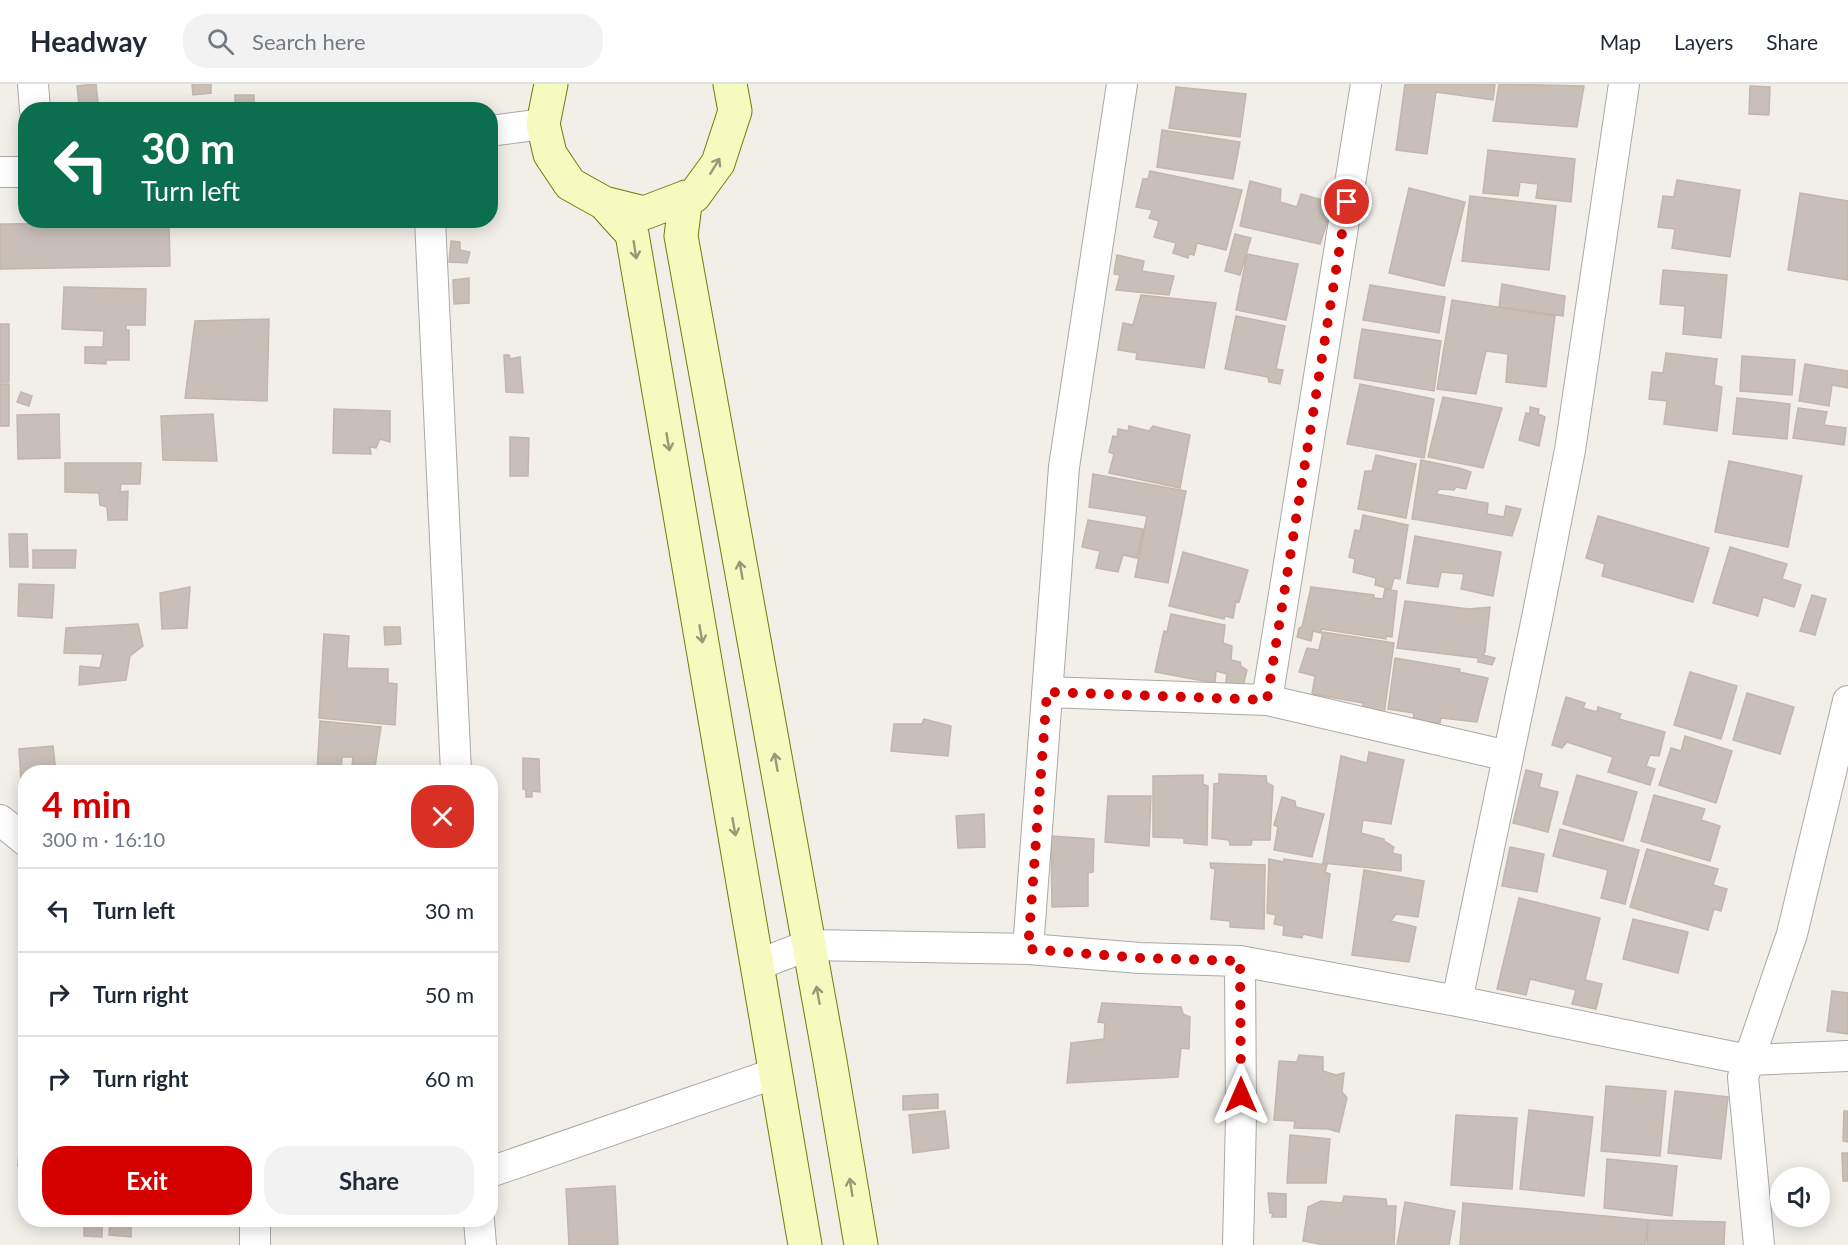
<!DOCTYPE html>
<meta charset="utf-8">
<style>
body{margin:0;font-family:Lato,sans-serif;background:#f2f2f3;color:#1f2937;height:100vh;display:flex;flex-direction:column;font-size:22px;white-space:nowrap}
*{box-sizing:border-box;margin:0}
p{font-size:20px;color:#747a83}
.icon{flex:none;width:33px;height:33px;fill:none;stroke:currentColor;stroke-width:2;stroke-linecap:round;stroke-linejoin:round}
.map{position:relative;flex:1;overflow:hidden}
.drawer{position:absolute;left:18px;top:681px;width:480px;height:462px;display:flex;flex-direction:column;background:#fff;border-radius:24px;box-shadow:0 3px 15px #0003}
.drawer>*{flex:none}
.hud{position:absolute;left:18px;top:18px;width:480px;height:126px;border-radius:24px;box-shadow:0 3px 15px #0003;background:#0b6e4f;color:#fff;overflow:hidden}
.tools{position:absolute;left:1770px;top:1083px;display:grid;gap:12px}
.tools a{display:grid;place-items:center;width:60px;height:60px;border-radius:50%;background:#fff;box-shadow:0 3px 15px #0003;font-size:30px}
.pin{position:absolute;display:grid;place-items:center;width:51px;height:51px;color:#fff;margin:-26px;border:3px solid #fff;border-radius:50%;box-shadow:0 2px 6px #0007}
.me{position:absolute;width:66px;margin:-33px;rotate:0deg;stroke-linejoin:round;filter:drop-shadow(0 0 4px #0008)}
.turn{display:flex;align-items:center;gap:21px;height:126px;padding:0 24px;font-size:27px}
.turn .icon{width:78px;height:78px;stroke-width:2.5}
.turn b{display:block;font-size:42px;line-height:51px}
.round{display:grid;place-items:center;flex:none;width:63px;height:63px;border-radius:24px;background:#f2f2f3}
.overview{display:flex;align-items:center;justify-content:space-between;height:102px;padding:0 24px}
h1{font-size:36px;font-weight:700;line-height:45px;color:#d40000}
.cta{display:flex;gap:12px;margin-top:auto;padding:12px 24px}
.cta a{flex:1;height:69px;border-radius:24px;background:#d40000;color:#fff;font-size:24px;font-weight:700;line-height:69px;text-align:center}
.cta a+a{background:#f2f2f3;color:#1f2937}
ul{padding:0;list-style:none}
li{display:flex;align-items:center;gap:18px;height:84px;padding:0 24px;border-top:2px solid #e0e1e3}
li div{flex:1}
li b{display:block;font-size:22px}
li em{font-style:normal}
header{display:flex;align-items:center;gap:36px;box-sizing:border-box;height:84px;padding:0 30px;background:#fff;border-bottom:2px solid #e0e1e3}
header strong{font-size:28px}
nav{display:flex;gap:33px;margin-inline-start:auto;font-size:21px}
.search{width:420px;height:54px;background:#f2f2f3;display:flex;align-items:center;gap:15px;box-sizing:border-box;padding:0 21px;border-radius:24px;color:#747a83;font-size:22px}
.map>svg:first-child{display:block}
.building{fill:#c7bfb8;stroke:#c4b6ab;stroke-width:1.5}
.lines{fill:none;stroke-linecap:round;stroke-linejoin:round}
.minor-casing{stroke:#a9a9a9;stroke-width:32}
.secondary-casing{stroke:#707d05;stroke-width:35}
.minor{stroke:#fff;stroke-width:30}
.secondary{stroke:#f7fabf;stroke-width:33}
.oneway{stroke:#979978}
.route{stroke:#d40000;stroke-width:10;stroke-dasharray:0 18}
</style>
<header>
<strong>Headway</strong>
<div class="search"><svg class="icon" aria-label="search" viewBox="0 0 24 24"><circle cx="10" cy="10" r="6"/><path d="M15 15l6 6"/></svg>Search here</div>
<nav><a>Map</a><a>Layers</a><a>Share</a></nav>
</header>
<div class="map">
<svg width="1848" height="1161" viewBox="0 0 1848 1161">
<rect width="100%" height="100%" fill="#f2efe9"/>
<path class="building" d="M96 0 98 19 79 21 77 2Z
M192 0H211V9L193 11Z
M1405 0H1495L1493 16 1436 8 1427 70 1396 66Z
M1499 0 1584 2 1577 43 1493 37Z
M1750 2 1770 3 1769 31 1749 30Z
M1176 3 1246 10 1240 53 1169 44Z
M235 11H254V24H235Z
M1162 46 1240 58 1233 95 1157 83Z
M1488 66 1575 75 1571 118 1536 114 1538 100 1520 98 1518 112 1483 109Z
M1150 87 1242 106 1226 166 1197 159 1194 171 1189 170 1188 174 1173 169 1176 159 1154 153 1159 137 1149 134 1152 126 1136 123 1143 95H1148Z
M1677 96 1740 106 1730 173 1672 164 1675 145 1658 143 1663 112 1674 113Z
M1250 97 1281 105 1280 118 1297 123 1301 110 1322 116 1320 121 1332 124 1320 160 1240 142Z
M1409 104 1465 118 1444 202 1389 189Z
M1800 109 1848 117V196L1788 186Z
M1470 112 1556 122 1549 186 1462 177Z
M169 138 170 182 0 185V140Z
M1235 150 1251 154 1240 191 1225 187Z
M451 157 460 158V166L470 168 467 179 449 178Z
M1247 170 1298 180 1286 236 1236 226Z
M1117 171 1144 177 1142 187 1174 192 1169 211 1116 206 1120 191 1114 190Z
M1663 186 1727 191 1721 254 1683 250 1685 222 1660 220Z
M469 194V219L454 220 453 196Z
M1502 200 1565 212 1563 232 1499 223Z
M1370 201 1445 213 1439 249 1363 236Z
M64 203 146 205 145 241H126V246H129V276H106V280L85 279V263H103L104 247 62 245Z
M1141 211 1216 219 1204 284 1136 275 1137 269 1118 266 1123 239 1133 241Z
M1452 216 1555 232 1546 303 1506 298 1508 270 1486 267 1476 310 1437 305Z
M1236 232 1285 242 1276 285 1283 286 1280 300 1269 298 1268 293 1225 285Z
M269 235 267 317 185 314 195 237Z
M0 240H9V298H0Z
M1362 245 1441 257 1434 307 1354 294Z
M1666 269 1717 275 1714 301 1722 303 1717 347 1664 340 1667 317 1649 315 1652 288 1663 289Z
M504 271H509L510 275 520 273 523 309 506 308Z
M1742 272 1795 276 1792 311 1740 307Z
M1805 280 1848 287V304L1832 301 1829 322 1799 317Z
M0 300H9V342H0Z
M1360 300 1434 315 1424 374 1347 360Z
M21 308 32 312 29 322 17 318Z
M1443 313 1502 324 1483 384 1428 373Z
M1737 314 1790 320 1787 355 1733 350Z
M1530 323 1539 325 1538 330 1545 333 1539 362 1519 356 1526 329 1530 330Z
M1798 324 1827 328 1824 341 1846 344 1844 361 1793 354Z
M334 325 390 327V358L380 355 376 364 370 363 371 370 333 369Z
M59 330 60 374 18 375 17 331Z
M213 330 217 377 163 376 161 332Z
M1129 342 1149 347 1153 342 1190 351 1180 404 1109 389 1114 370 1109 368 1113 352 1117 353 1118 345 1128 347Z
M510 353 529 354 528 392H510Z
M1376 371 1416 380 1406 434 1358 425 1365 387H1372Z
M1421 376 1459 384 1471 388 1466 405 1456 403 1454 406 1439 405 1436 410 1488 419 1487 430 1504 433 1506 422 1521 425 1512 452 1412 435Z
M1729 377 1802 392 1788 463 1715 448Z
M65 379H141L140 400H121L120 408 128 407 127 436H108L107 423 100 421 99 409 65 408Z
M1093 390 1186 407 1168 499 1135 493 1147 432 1089 423Z
M1363 431 1408 441 1400 495 1394 494 1391 505 1375 501 1376 494 1353 488 1355 475 1349 473 1355 446 1360 447Z
M1598 432 1709 464 1693 518 1602 492 1605 480 1586 474Z
M1088 436 1143 445 1137 474 1123 471 1118 488 1096 484 1100 467 1082 463Z
M9 450H27L28 483H10Z
M1415 452 1501 468 1493 512 1461 505 1464 490 1441 488 1438 503 1407 499Z
M1730 463 1787 480 1782 495 1801 501 1794 523 1763 513 1758 532 1713 519Z
M33 466H76L75 484H33Z
M1183 468 1248 486 1239 518 1236 517 1233 534 1225 532 1224 535 1169 522Z
M19 500 54 501 52 534 18 532Z
M190 503 187 544 162 545 160 509Z
M1311 503 1374 511V514L1383 515 1385 505 1397 507 1392 553 1386 552V555L1321 545V549L1313 547 1311 557 1297 553 1299 544 1302 543Z
M1812 511 1826 515 1815 551 1800 547Z
M1405 517 1469 525 1490 523 1485 568 1483 571 1495 574 1492 581 1478 578V574L1397 564Z
M1171 530 1225 541 1223 559 1232 562 1231 576 1240 578 1241 582 1247 586 1242 607 1225 604 1227 590 1216 587 1215 599 1155 588 1164 547 1167 548Z
M138 540 143 562 130 572 126 596 79 601 80 582 100 584 103 570 64 569 66 544Z
M384 543H400L401 560 385 561Z
M1323 548 1394 559 1384 630 1363 624V619L1312 610 1315 592 1299 588 1307 564 1319 566Z
M324 550 349 552 347 584 388 585V599L397 600 395 641 319 634Z
M1395 574 1460 585 1459 588 1488 594 1477 638 1441 634 1440 639 1413 637 1414 629 1388 625Z
M1690 588 1737 602 1721 655 1674 641Z
M1747 609 1794 623 1780 670 1733 656Z
M1566 613 1585 619 1583 624 1597 628 1598 623 1621 630 1619 635 1665 648 1659 672 1650 671 1646 682 1655 685 1650 701 1608 688 1613 673 1567 658 1562 664 1552 661Z
M924 635 951 642 948 672 891 667 894 640H922Z
M320 637 381 643 375 683 352 682 353 673H342L341 688H317Z
M1685 652 1732 667 1716 719 1659 701 1671 664 1681 667Z
M53 662 56 688H26V696H21L19 665Z
M1369 668 1404 676 1391 740 1363 736 1361 749 1384 755V757L1394 763 1392 769 1401 771V787L1323 779 1341 672 1367 679Z
M523 674 539 675 540 708 532 707V713H526V706L523 705Z
M1526 686 1542 690 1539 703 1558 708 1548 748 1513 739Z
M1219 690 1266 692 1267 699 1273 702 1270 756H1252L1251 761H1230L1229 756 1212 754 1214 700 1219 699Z
M1203 691V700L1208 702 1207 761 1184 759V754L1153 753V692Z
M1577 691 1637 708 1623 757 1563 740Z
M1654 711 1705 725 1701 736 1720 742 1710 777 1641 757Z
M1108 712H1151L1149 762 1105 758Z
M1282 713 1295 717 1296 723 1324 730 1312 773 1274 766 1278 743 1274 741Z
M984 730 985 763 958 764 956 732Z
M1560 745 1639 766 1625 820 1601 814 1608 786 1553 772Z
M1051 752 1094 755 1093 788 1088 789V822L1052 823Z
M1510 763 1544 770 1537 808 1502 802Z
M1647 765 1718 785 1713 801 1727 805 1721 827 1714 825 1708 846 1630 823Z
M1269 775 1284 778V775L1327 781 1325 788 1330 790 1322 854 1303 850 1302 854 1283 851 1284 842 1274 840 1276 831 1267 829Z
M1210 779 1265 781 1264 845 1230 843V837L1211 835 1215 785 1211 784Z
M1364 786 1424 797 1418 833 1396 830 1391 837 1416 843 1409 878 1352 871Z
M1519 814 1600 834 1585 896 1602 900 1596 925 1572 920 1576 906 1530 895 1526 911 1497 905Z
M1633 835 1688 848 1678 889 1623 875Z
M23 887 26 888V920H21Z
M1832 907 1848 909V950L1827 947Z
M1102 919 1181 923 1183 930 1190 933 1189 965 1181 964 1178 993 1067 999 1071 959 1104 955 1105 939 1098 938Z
M1299 971 1323 973V987L1336 991 1344 989 1342 1008 1347 1014 1339 1048 1328 1045 1294 1044 1295 1037 1274 1036 1279 977 1297 978Z
M1606 1002 1666 1007 1660 1072 1601 1067Z
M1675 1007 1728 1013 1721 1075 1668 1069Z
M938 1010V1024L903 1026V1012Z
M1529 1026 1593 1033 1584 1112 1520 1105Z
M945 1027 949 1064 913 1069 909 1031Z
M1844 1027H1848V1058L1843 1057Z
M1456 1031 1517 1034 1512 1105 1451 1101Z
M20 1048H26V1082H18Z
M1290 1051 1330 1055 1326 1099H1287Z
M1842 1069H1848V1097H1843Z
M1607 1075 1677 1082 1672 1132 1604 1124Z
M615 1102 618 1161H569L566 1105Z
M1268 1109 1286 1110V1133H1272L1273 1129H1270Z
M1344 1112 1386 1115 1387 1122H1396L1394 1161H1325L1303 1157 1308 1123 1321 1117 1342 1119Z
M1405 1118 1455 1127 1449 1161H1397Z
M1463 1119 1648 1136 1645 1161H1460Z
M84 1136H102V1153L84 1152Z
M110 1136H131V1153L109 1151Z
M1648 1136 1725 1138 1724 1161H1647Z"/>
<g class="lines">
<g class="minor-casing">
<path id="minor" d="M33 0 35 26
M490 47 543 40
M0 88H26
M430 136 456 688
M1047 608 1267 616 1508 672
M1267 616 1366 0
M0 736 26 757
M1028 865 1064 383 1122 0
M757 881 809 861 1028 865 1140 874 1240 877 1457 917 1748 976 1848 972
M1457 917 1537 534 1570 366 1624 0
M490 1088 776 989
M255 1136V1161
M479 1136 481 1161
M1238 1161 1241 1033 1240 877
M1759 1161 1743 993 1792 850 1848 617"/>
</g>
<g class="secondary-casing">
<path id="secondary" d="M551 0 543 40 550 70 570 100 604 119 644 129 686 113 694 112 718 79 735 27 730 0
M686 113 681 152 830 977 861 1161
M604 119 632 150 805 1161"/>
</g>
<use href="#minor" class="minor"/>
<use href="#secondary" class="secondary"/>
</g>
<defs><path id="oneway-shaft" d="M-6 0H5M1.5-3L5.5 0L1.5 3" fill="none" stroke-width="1.6" stroke-linecap="round" stroke-linejoin="round" transform="scale(1.5)"/></defs>
<g class="oneway">
<use href="#oneway-shaft" transform="translate(715 82) rotate(-59)"/>
<use href="#oneway-shaft" transform="translate(635 166) rotate(81)"/>
<use href="#oneway-shaft" transform="translate(668 358) rotate(80)"/>
<use href="#oneway-shaft" transform="translate(741 486) rotate(-100)"/>
<use href="#oneway-shaft" transform="translate(701 550) rotate(80)"/>
<use href="#oneway-shaft" transform="translate(776 678) rotate(-100)"/>
<use href="#oneway-shaft" transform="translate(734 743) rotate(80)"/>
<use href="#oneway-shaft" transform="translate(818 911) rotate(-100)"/>
<use href="#oneway-shaft" transform="translate(851 1103) rotate(-99)"/>
</g>
<g class="lines">
<path class="route" d="M1241 1011 1240 877 1140 874 1028 865 1047 608 1267 616 1347 118"/>
</g>
</svg>
<div class="tools">
<a><svg class="icon" aria-label="sound" viewBox="0 0 24 24"><path d="M4 9h4l5-4v14l-5-4H4zM17 9q2 3 0 6"/></svg></a>
</div>
<div class="pin" style="left:1347px;top:118px;background:#d93025"><svg class="icon" aria-label="arrive" viewBox="0 0 24 24"><path d="M6 21V4h12l-3 4 3 4H6"/></svg></div>
<svg class="me" style="left:1241px;top:1011px" viewBox="-20 -20 40 40"><path d="M0-17L14 15 0 8-14 15z" fill="#d40000" stroke="#fff" stroke-width="4"/></svg>
<div class="hud">
<div class="turn"><svg class="icon" aria-label="left" viewBox="0 0 24 24"><path d="M17 20v-9H6M10 6l-5 5 5 5"/></svg><div><b>30 m</b>Turn left</div></div>
</div>
<section class="drawer">
<div class="overview"><div><h1>4 min</h1><p>300 m · 16:10</p></div><a class="round" style="background:#d93025;color:#fff"><svg class="icon" aria-label="close" viewBox="0 0 24 24"><path d="M6 6l12 12M18 6L6 18"/></svg></a></div>
<ul>
<li><svg class="icon" aria-label="left" viewBox="0 0 24 24"><path d="M17 20v-9H6M10 6l-5 5 5 5"/></svg><div><b>Turn left</b></div><em>30 m</em></li>
<li><svg class="icon" aria-label="right" viewBox="0 0 24 24"><path d="M7 20v-9h11M14 6l5 5-5 5"/></svg><div><b>Turn right</b></div><em>50 m</em></li>
<li><svg class="icon" aria-label="right" viewBox="0 0 24 24"><path d="M7 20v-9h11M14 6l5 5-5 5"/></svg><div><b>Turn right</b></div><em>60 m</em></li>
</ul>
<div class="cta"><a>Exit</a><a>Share</a></div>
</section>
</div>
